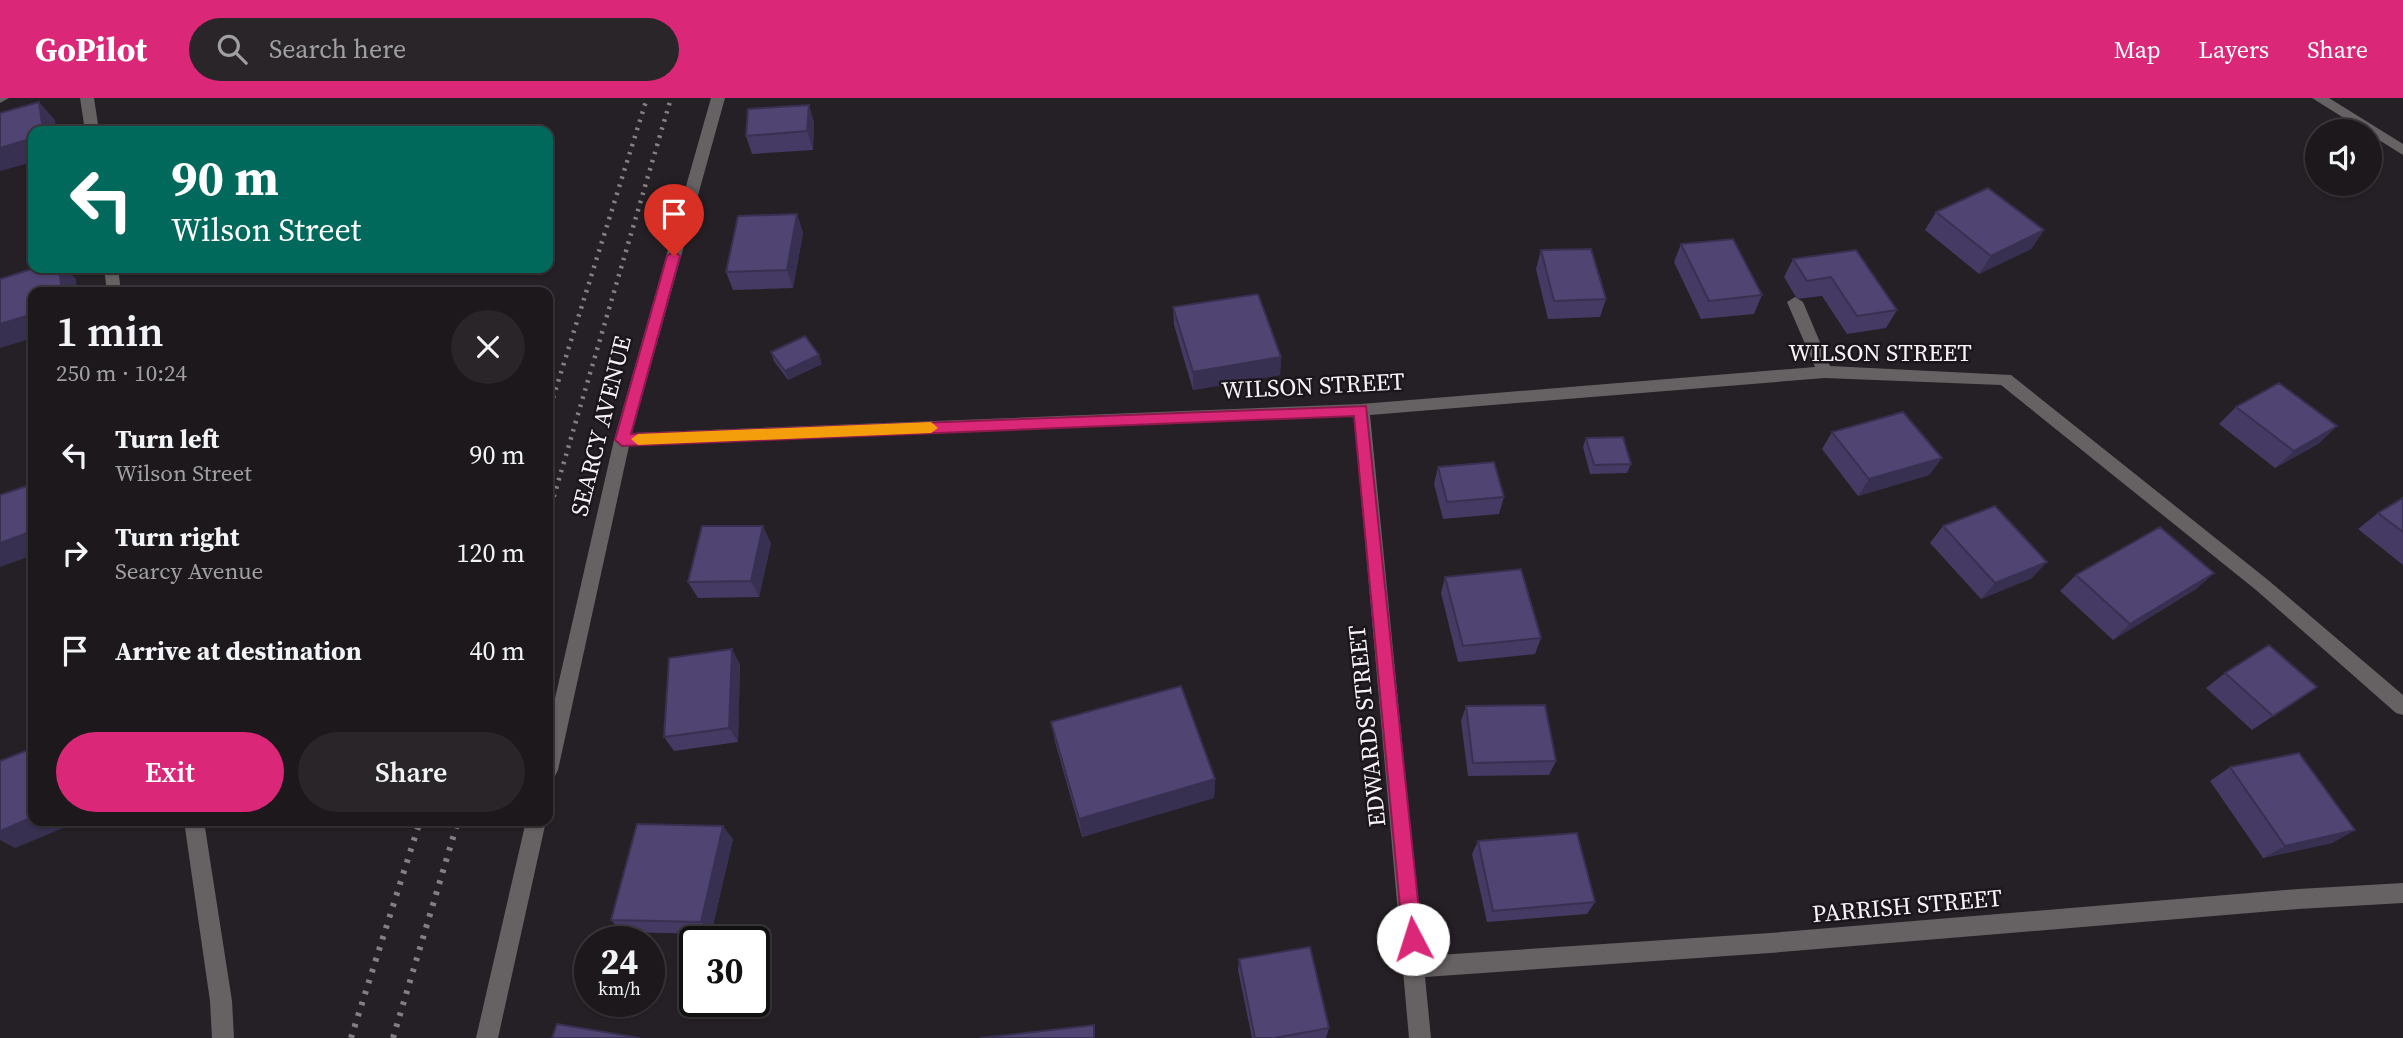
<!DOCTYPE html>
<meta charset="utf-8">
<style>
body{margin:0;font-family:"Source Serif 4",serif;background:#292529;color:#f1f3f6;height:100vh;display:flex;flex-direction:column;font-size:26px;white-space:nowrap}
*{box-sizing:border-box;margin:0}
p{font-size:23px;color:#a0a0a3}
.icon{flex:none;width:38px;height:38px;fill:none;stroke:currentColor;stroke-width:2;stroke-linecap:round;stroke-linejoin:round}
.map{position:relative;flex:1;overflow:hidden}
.details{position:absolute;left:28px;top:189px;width:525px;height:539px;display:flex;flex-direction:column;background:#1c181c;border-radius:14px;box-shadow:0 2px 5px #0004,0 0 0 2px #3a373b}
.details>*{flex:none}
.guide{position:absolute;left:28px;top:28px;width:525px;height:147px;border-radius:14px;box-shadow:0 2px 5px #0004,0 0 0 2px #3a373b;background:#00695c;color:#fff;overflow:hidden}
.controls{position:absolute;left:2305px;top:21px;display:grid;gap:14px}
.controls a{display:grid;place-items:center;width:77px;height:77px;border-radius:50%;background:#1c181c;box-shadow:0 2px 5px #0004,0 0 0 2px #3a373b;font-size:35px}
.speed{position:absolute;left:574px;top:828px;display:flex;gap:14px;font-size:35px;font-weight:700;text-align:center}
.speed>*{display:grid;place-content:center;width:91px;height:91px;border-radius:50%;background:#1c181c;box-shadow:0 2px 5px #0004,0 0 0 2px #3a373b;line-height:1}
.speed small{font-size:18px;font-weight:400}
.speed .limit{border:4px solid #111;border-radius:10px;background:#fff;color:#111}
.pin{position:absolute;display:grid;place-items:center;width:60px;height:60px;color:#fff;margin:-72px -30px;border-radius:50% 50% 50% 0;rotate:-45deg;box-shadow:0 0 7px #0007}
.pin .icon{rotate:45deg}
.me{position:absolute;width:77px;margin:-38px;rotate:355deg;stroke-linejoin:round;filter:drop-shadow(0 0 5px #0008)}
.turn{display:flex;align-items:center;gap:24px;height:147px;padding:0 28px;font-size:32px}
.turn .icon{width:91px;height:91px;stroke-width:2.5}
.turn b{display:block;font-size:49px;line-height:60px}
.round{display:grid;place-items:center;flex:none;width:74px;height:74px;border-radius:37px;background:#292529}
.overview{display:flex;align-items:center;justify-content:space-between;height:119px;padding:0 28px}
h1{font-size:42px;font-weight:600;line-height:52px}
.action{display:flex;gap:14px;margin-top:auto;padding:14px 28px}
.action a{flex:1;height:80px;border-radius:42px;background:#db2777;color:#fff;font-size:28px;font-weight:600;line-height:80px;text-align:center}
.action a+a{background:#292529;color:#f1f3f6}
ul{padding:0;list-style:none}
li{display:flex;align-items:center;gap:21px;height:98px;padding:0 28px}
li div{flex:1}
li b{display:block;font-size:26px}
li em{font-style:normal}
header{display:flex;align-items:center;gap:42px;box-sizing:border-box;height:98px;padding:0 35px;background:#db2777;color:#fff}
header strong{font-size:33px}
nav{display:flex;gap:38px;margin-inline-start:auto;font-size:24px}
.search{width:490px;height:63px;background:#292529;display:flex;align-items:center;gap:18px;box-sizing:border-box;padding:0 24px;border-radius:38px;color:#a0a0a3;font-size:26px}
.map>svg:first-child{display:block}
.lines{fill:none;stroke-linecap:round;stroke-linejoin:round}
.lane{fill:#666263;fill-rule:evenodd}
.street{fill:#666263;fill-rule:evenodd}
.rail-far1{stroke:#837f83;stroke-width:4.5;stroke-dasharray:2.5 6;stroke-linecap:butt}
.rail{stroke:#837f83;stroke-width:6;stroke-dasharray:3.5 8;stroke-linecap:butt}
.wall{fill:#453a63}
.shaded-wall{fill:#383050}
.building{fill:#504473;stroke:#383050;stroke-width:2}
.route{fill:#db2777;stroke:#8e194d;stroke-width:2}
.slow{fill:#f59e0b}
.labels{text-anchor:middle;stroke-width:5;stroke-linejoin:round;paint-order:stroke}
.street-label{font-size:24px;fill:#f6f3f6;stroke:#1b161b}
</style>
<header>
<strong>GoPilot</strong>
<div class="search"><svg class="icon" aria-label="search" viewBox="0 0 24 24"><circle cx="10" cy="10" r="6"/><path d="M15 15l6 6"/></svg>Search here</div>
<nav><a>Map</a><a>Layers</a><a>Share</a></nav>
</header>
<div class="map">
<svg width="2403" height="940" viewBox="0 0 2403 940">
<rect width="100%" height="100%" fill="#252025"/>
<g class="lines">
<path class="lane" d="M2312 0H2329L2403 46V57Z"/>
<path class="street" d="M0 0H9L0 5Z
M80 0H94L99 33H85Z
M711 0H725L632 335 1361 306 1815 269 1787 204 1795 199 1803 204 1830 268 2011 277 2268 482 2403 597V617L2396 615 2256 492 2001 287 1825 280 1370 317 1423 858 1770 835 2298 791 2403 785V805L2298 811 1770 855 1425 879 1431 940H1409L1354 318 629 348 558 672 555 678 548 681V631L614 342Z
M104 170H118L121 194H107Z
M184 723H204L232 903 234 940H212L210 903Z
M526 723H546L498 940H476Z"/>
<path class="rail-far1" d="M548 316 647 0
M549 415 671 0"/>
<path class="rail" d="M548 419 550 413
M351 940 420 723
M393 940 458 723"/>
</g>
<path class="wall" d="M809 7 814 25 813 52 752 56 746 38Z
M1936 114 2044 132 2031 151 1979 176 1925 132Z
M797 116 803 135 793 190 733 192 726 174Z
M1681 146 1762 197 1754 216 1701 221 1674 164Z
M1541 152 1606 201 1600 219 1548 221 1536 171Z
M1793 161 1897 212 1886 230 1847 236 1822 198 1797 201 1784 179Z
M1173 209 1281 259 1280 277 1193 292 1174 227Z
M771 254 822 266 788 282 774 263Z
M2236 309 2337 328 2318 346 2275 370 2219 326Z
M1832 334 1942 360 1929 377 1858 398 1822 351Z
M1586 340 1631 366 1627 375 1590 376 1583 349Z
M1438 369 1504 399 1499 416 1443 421 1434 386Z
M2403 400V467L2358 431 2378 415Z
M1943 428 2032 480 1981 501 1930 445Z
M771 445 759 499 698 500 688 484Z
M2214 475 2196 491 2113 542 2060 493 2076 477Z
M1445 479 1541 540 1535 556 1458 564 1441 495Z
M740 566 738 644 674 653 664 639Z
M2225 575 2317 589 2252 632 2206 590Z
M1466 608 1556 663 1549 677 1468 678 1461 623Z
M1051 624 1215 681 1214 700 1082 739 1055 644Z
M2230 669 2355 732 2332 745 2263 760 2210 683Z
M733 741 711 836 623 834 611 822Z
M1478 743 1595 804 1587 816 1487 824 1472 756Z
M1239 861 1329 930 1326 940H1252L1238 872Z"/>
<path class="shaded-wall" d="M39 4 55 22 56 33H43Z
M809 7 814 25 813 52 807 33Z
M33 40V64L0 73V50Z
M797 116 803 135 793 190 787 172Z
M2044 132 2031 151 1979 176 1991 158Z
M59 170H65L76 181 77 194H62Z
M33 216V240L0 250V226Z
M819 257 822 266 788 282 785 273Z
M1281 259 1280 277 1193 292V274Z
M2337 328 2318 346 2275 370 2294 353Z
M1942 360 1929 377 1858 398 1869 381Z
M763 428 771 445 759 499 751 483Z
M33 433V457L0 469V445Z
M2047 464 2032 480 1981 501 1995 485Z
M2214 475 2196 491 2113 542 2130 526Z
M732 551 740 566 738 644 729 630Z
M1215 681 1214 700 1082 739 1079 721Z
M33 719V723H80L15 750 0 742V733Z
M723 728 733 741 711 836 701 824Z
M2355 732 2332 745 2263 760 2285 748Z"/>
<path class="building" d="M39 4 43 33H33V40L0 50V15Z
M809 7 807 33 746 38 748 11Z
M1988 90 2044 132 1991 158 1936 114Z
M797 116 787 172 726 174 738 118Z
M1733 141 1762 197 1709 203 1681 146Z
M1591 151 1606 201 1554 203 1541 152Z
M1856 152 1897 212 1857 218 1831 179 1807 183 1793 161Z
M35 170H59L62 194H33V216L0 226V181Z
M1258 196 1281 259 1193 274 1173 209Z
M805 238 819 257 785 273 771 254Z
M2279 285 2337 328 2294 353 2236 309Z
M1903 314 1942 360 1869 381 1832 334Z
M1623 339 1631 366 1594 367 1586 340Z
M1494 364 1504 399 1447 404 1438 369Z
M33 386V433L0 445V397Z
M2403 400V434L2378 415Z
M1995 408 2047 464 1995 485 1943 428Z
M702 428H763L751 483 688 484Z
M2160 429 2214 475 2130 526 2076 477Z
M1521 471 1541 540 1463 548 1445 479Z
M2269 547 2317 589 2273 618 2225 575Z
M732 551 729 630 664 639 669 560Z
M1181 588 1215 681 1079 721 1051 624Z
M1545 607 1556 663 1473 665 1466 608Z
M33 650V719L0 733V663Z
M2299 655 2355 732 2285 748 2230 669Z
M637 726 723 728 701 824 611 822Z
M1577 735 1595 804 1493 813 1478 743Z
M1310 849 1329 930 1274 940H1255L1239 861Z
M557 926 640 940H552Z
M1094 927V940H980Z"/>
<path class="route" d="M674 153 680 158 631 336 1366 308 1422 841 1419 848 1413 851 1406 848 1403 841 1354 318 622 348 615 342 667 158Z"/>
<path class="slow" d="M931 324 938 330 931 335 638 347 631 341 638 336Z"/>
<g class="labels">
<g class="street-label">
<text x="1880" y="263">WILSON STREET</text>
<text transform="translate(1313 288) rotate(-3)" y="8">WILSON STREET</text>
<text transform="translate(601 328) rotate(-76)" y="8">SEARCY AVENUE</text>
<text transform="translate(1367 628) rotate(-96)" y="8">EDWARDS STREET</text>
<text transform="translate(1907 808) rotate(-5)" y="8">PARRISH STREET</text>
</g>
</g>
</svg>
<div class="controls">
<a><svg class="icon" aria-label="sound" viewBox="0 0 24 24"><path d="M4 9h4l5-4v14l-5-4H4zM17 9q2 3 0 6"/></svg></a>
</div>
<div class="speed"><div>24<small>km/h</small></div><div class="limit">30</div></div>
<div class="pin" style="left:674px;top:158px;background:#d93025"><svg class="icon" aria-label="arrive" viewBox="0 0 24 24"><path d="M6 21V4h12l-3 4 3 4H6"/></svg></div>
<svg class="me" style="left:1413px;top:841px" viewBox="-20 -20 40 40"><circle r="19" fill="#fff"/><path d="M0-13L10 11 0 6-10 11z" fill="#db2777"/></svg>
<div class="guide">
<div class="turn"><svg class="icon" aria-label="left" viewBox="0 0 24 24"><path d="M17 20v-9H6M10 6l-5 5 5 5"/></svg><div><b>90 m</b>Wilson Street</div></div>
</div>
<section class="details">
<div class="overview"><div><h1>1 min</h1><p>250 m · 10:24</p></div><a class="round"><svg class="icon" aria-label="close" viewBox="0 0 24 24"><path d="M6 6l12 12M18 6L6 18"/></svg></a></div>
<ul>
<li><svg class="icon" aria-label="left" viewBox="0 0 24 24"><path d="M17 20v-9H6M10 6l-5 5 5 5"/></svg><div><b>Turn left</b><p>Wilson Street</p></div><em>90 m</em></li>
<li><svg class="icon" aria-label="right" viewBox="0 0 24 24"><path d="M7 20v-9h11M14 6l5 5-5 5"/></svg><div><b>Turn right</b><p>Searcy Avenue</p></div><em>120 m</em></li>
<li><svg class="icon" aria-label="arrive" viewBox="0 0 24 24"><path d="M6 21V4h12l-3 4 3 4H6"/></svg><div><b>Arrive at destination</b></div><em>40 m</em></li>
</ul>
<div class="action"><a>Exit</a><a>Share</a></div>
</section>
</div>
